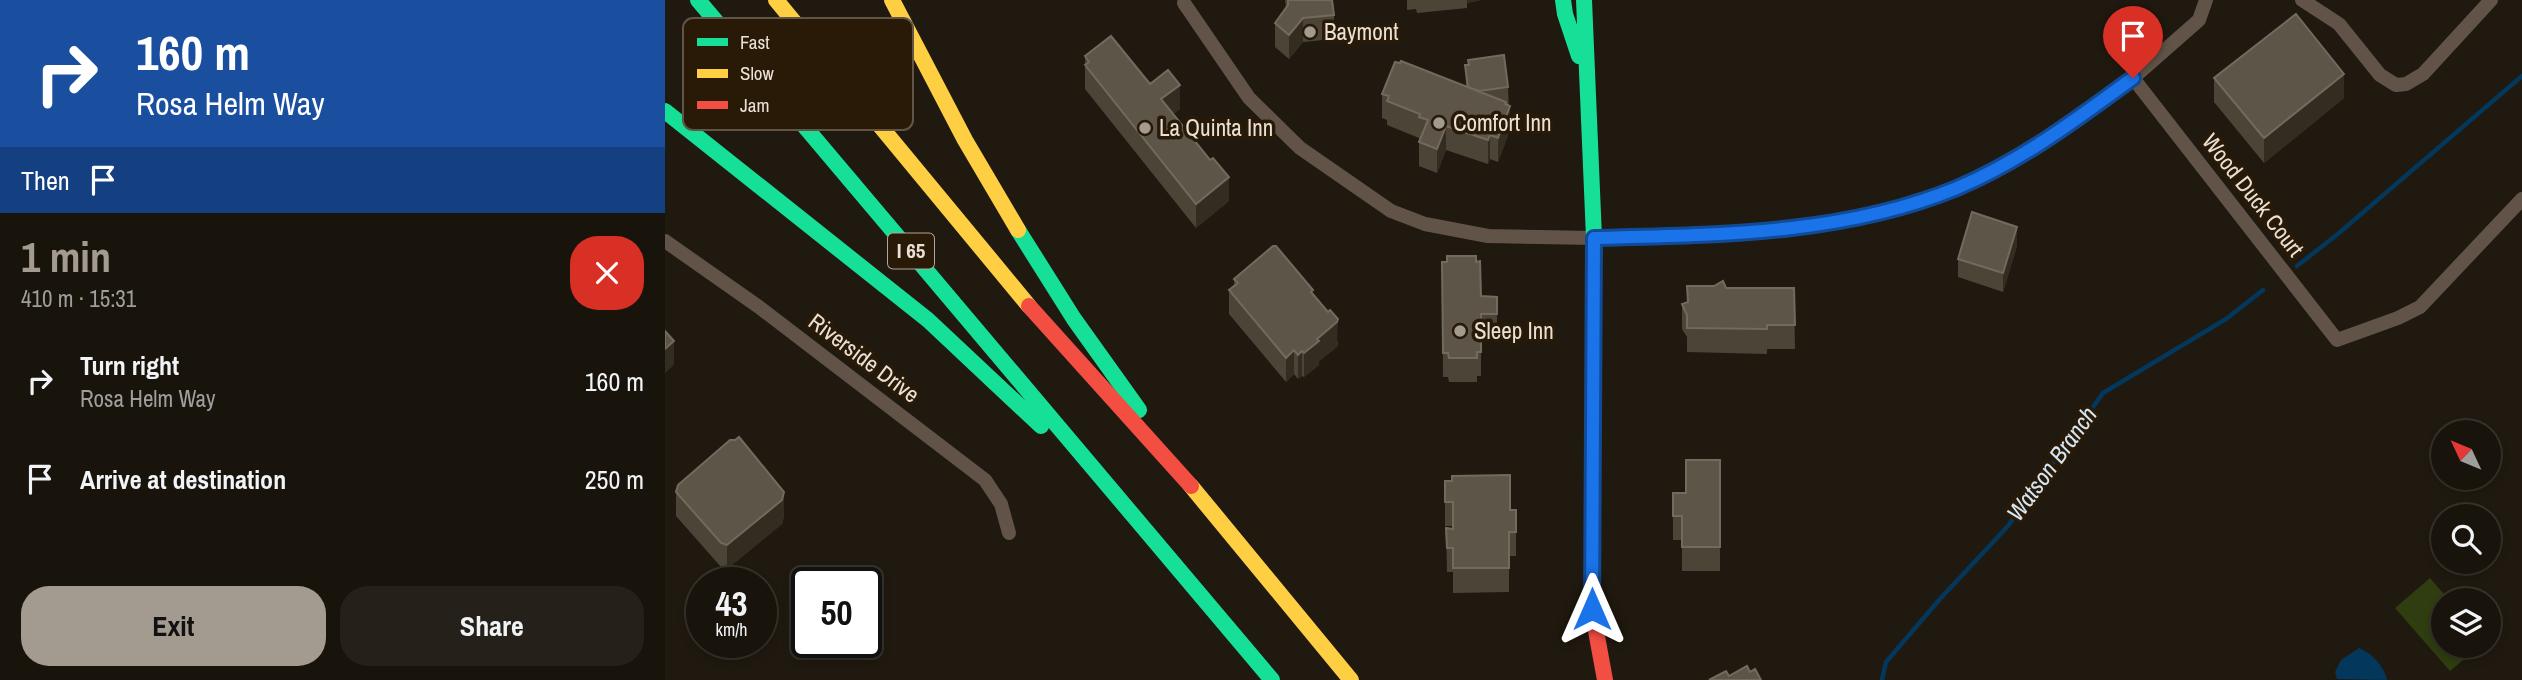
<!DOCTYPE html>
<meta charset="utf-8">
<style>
body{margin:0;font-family:"Archivo Narrow",sans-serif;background:#252019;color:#f1f3f6;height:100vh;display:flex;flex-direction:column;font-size:26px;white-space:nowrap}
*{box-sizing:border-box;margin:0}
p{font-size:23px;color:#9f9e9d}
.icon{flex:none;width:38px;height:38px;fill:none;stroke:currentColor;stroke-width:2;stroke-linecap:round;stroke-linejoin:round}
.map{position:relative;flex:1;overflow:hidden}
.panel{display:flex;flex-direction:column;background:#18130b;width:665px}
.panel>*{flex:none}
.top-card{background:#1a4fa0;color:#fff;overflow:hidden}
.needle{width:46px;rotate:314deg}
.fabs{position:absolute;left:1766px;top:420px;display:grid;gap:14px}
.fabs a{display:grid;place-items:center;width:70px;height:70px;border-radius:50%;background:#18130b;box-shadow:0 4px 10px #0003,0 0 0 2px #36322c;font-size:35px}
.speed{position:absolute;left:21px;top:567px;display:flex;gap:14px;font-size:35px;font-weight:700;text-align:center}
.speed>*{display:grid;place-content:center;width:91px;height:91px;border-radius:50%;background:#18130b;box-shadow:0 4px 10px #0003,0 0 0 2px #36322c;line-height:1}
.speed small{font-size:18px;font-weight:400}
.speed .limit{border:4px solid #111;border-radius:10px;background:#fff;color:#111}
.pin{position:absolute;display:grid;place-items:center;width:60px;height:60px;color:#fff;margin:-72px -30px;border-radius:50% 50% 50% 0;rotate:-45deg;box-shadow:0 0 7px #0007}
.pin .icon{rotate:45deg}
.me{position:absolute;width:77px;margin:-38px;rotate:0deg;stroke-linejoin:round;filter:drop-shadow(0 0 5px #0008)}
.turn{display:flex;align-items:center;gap:24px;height:147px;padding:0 21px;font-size:32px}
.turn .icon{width:91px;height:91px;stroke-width:2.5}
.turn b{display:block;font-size:49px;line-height:60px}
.then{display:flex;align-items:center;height:66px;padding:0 21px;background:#0003;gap:14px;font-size:26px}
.round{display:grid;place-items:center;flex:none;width:74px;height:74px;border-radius:28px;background:#252019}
.summary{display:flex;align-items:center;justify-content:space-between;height:119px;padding:0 21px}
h1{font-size:42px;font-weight:700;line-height:52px;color:#a39a90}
.primary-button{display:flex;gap:14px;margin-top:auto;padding:14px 21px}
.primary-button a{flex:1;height:80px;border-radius:28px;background:#a39a90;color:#111;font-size:28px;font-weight:700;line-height:80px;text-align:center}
.primary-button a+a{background:#252019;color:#f1f3f6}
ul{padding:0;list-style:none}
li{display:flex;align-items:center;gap:21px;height:98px;padding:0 21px}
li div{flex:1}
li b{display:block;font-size:26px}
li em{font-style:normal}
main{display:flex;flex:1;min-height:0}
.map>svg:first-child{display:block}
.green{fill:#2f3d10}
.water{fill:#03375b}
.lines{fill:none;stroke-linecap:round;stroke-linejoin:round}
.stream{stroke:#03375b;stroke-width:4.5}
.street{stroke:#615347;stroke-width:14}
.fast{stroke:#16e098;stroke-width:16}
.slow{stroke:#ffcf43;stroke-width:16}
.jam{stroke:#f24e42;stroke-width:16}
.wall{fill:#4c4437}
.shaded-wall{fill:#332c20}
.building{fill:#5d5548;stroke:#736a5e;stroke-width:2}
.route-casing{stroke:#114b97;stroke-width:18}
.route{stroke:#1a73e8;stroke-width:12}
.poi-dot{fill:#a39a90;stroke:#281a07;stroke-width:2.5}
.labels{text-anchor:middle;stroke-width:7;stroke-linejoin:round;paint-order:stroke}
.shield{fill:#281a07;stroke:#b0a597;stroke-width:2}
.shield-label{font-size:21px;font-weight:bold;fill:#eae0d5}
.poi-label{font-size:23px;fill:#eae0d5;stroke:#281a07;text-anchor:start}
.street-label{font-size:23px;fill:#eae0d5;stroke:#281a07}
.water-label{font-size:24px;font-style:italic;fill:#d5e6f6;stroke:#281a07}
.key{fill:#281a07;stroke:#625545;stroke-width:2}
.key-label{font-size:19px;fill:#eae0d5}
</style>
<main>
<section class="panel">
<div class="top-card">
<div class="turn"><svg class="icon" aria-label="right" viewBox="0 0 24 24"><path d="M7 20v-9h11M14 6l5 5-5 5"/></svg><div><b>160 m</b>Rosa Helm Way</div></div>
<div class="then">Then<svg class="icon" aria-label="arrive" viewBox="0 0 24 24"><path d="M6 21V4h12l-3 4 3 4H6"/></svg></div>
</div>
<div class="summary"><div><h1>1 min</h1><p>410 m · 15:31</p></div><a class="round" style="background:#d93025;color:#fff"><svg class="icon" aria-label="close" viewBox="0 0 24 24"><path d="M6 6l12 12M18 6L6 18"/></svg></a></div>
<ul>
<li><svg class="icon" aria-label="right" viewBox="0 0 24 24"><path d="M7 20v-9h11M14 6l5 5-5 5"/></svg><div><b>Turn right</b><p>Rosa Helm Way</p></div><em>160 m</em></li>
<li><svg class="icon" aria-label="arrive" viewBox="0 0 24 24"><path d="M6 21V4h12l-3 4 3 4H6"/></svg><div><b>Arrive at destination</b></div><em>250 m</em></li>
</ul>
<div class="primary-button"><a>Exit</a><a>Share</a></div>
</section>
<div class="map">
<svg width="1857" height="680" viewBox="0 0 1857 680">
<rect width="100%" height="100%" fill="#20190f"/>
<path class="green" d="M1765 578 1784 600H1778V646H1815L1785 671 1730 608Z"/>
<path class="water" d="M1694 648C1707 653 1719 666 1722 680L1672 679 1670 672 1676 660Z"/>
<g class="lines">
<path class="stream" d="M1632 266 1674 233 1857 76
M1217 680 1221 662 1274 600 1343 526 1438 393 1561 319 1598 290"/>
<path class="street" d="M1637 0 1674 24 1715 75 1731 85 1741 84 1758 74 1826 0
M519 3 584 98 635 148 726 211 760 224 823 236 929 238 1111 231 1214 213 1292 188 1383 140 1468 78 1534 20 1541 0
M1468 78 1672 340 1733 318 1755 307 1857 199
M0 241 94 307 320 480 336 504 344 533"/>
<path class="fast" d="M33 0 607 680
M898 0 900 14 914 56
M919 0 929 238 927 542
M0 111 263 320 376 426
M353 230 409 319 474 410"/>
<path class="slow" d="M111 0 364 306
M227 0 300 140 353 230
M526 486 686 680"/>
<path class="jam" d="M364 306 526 486
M927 542V609L940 680"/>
</g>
<path class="wall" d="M620 0H667L669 15V39L638 42 624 59 610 47V23L621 8Z
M742 0H816L802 3V8L752 13 751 9 742 10Z
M420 56 485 84 515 109 508 114 564 201 531 228 420 89Z
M803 60 843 87 845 130 833 162 825 159 823 164 781 150 772 173 754 166V138L722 125V120L717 118V94L801 86 800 65H803Z
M1549 78 1679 98 1599 163 1549 102Z
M1352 246 1338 292 1293 277V259Z
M777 262 816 296 832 297V338H816V376H812V382H784L783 377H778Z
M569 279 648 294 673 343 672 347 654 361V365L639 377 637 376 633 379 629 374 621 382 564 314V290L569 285Z
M1022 286 1061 288H1129L1130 349H1102V354L1022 352V337L1017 329V304L1022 302Z
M1055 460V571H1017V540H1008V493H1021Z
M780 481 845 510H851V556H844V592L788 593V572H782L781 528 788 529V526H780Z
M11 492 119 516 117 524 62 569 56 567 11 516Z"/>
<path class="shaded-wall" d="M802 0H816L802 3Z
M638 18V42L624 59V35Z
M1679 74V98L1599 163V138Z
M515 85V109L496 123V99Z
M841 102V115L845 106V130L833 162V138Z
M781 126V150L772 173V149Z
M825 135V159L823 164V140Z
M564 177V201L531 228V204Z
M1352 227V246L1338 292V273Z
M673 319 672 347 654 361V365L639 377V353Z
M9 341V365L0 373V349Z
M629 350V374L621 382V358Z
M637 351V376L633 379V355Z
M119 492V516L117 524 62 569V545Z"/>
<path class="building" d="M623 0H667L669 15 638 18 624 35 610 23 623 5Z
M1631 14 1679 74 1599 138 1549 78Z
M446 36 485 84 503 70 515 85 496 99 545 160 548 158 564 177 531 204 420 65 424 62 420 56Z
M839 55 843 87 814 91 803 87 800 65H804L803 60Z
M736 61 841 102 840 104 845 106 833 138 825 135 823 140 781 126 772 149 754 142 763 120 754 117 755 114 722 101 724 96 717 94 730 62 735 63Z
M1307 212 1352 227 1338 273 1293 259Z
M608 246H611L648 290 646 292 663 312 665 310 673 319 672 322 652 339 654 341 639 353 637 351 633 355 629 350 621 358 564 290 573 283 569 279Z
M782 256H811V262L815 261 816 296 832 297V314H816V352H812V358H784L783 353H778L777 262H782Z
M1058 281 1061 288H1129L1130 325H1102V329L1022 328V315L1017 304 1023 302 1022 286H1049Z
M0 331 9 341 0 349Z
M74 437 119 492 117 500 62 545 56 543 11 492 13 485 65 440H70Z
M1021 460H1055V547H1017V516H1008V493H1021Z
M845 475V510H851V532H844V568H788V548H782L781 528 788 529V502H780V481H787V476Z
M1082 666 1085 672 1090 669 1096 680H1044L1061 671 1064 676Z"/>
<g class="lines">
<g class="route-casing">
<path id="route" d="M927 609 929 238C1050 235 1178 235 1292 188 1356 161 1412 119 1468 78"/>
</g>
<use href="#route" class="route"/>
</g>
<g class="poi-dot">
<circle cx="645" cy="32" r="7"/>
<circle cx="774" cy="123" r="7"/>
<circle cx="480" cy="128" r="7"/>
<circle cx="795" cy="331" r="7"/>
</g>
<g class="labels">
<rect class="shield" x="223" y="233.5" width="46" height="35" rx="5"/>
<g class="shield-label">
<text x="246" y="258">I 65</text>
</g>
<g class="poi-label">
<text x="659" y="40">Baymont</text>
<text x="788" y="131">Comfort Inn</text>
<text x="494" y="136">La Quinta Inn</text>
<text x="809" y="339">Sleep Inn</text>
</g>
<g class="street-label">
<text transform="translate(1588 195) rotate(52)" y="8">Wood Duck Court</text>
<text transform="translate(199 358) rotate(37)" y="8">Riverside Drive</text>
</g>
<g class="water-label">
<text transform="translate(1387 464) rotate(-54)" y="8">Watson Branch</text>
</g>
</g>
<rect x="18" y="18" width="230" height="112" rx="10" class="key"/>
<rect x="32" y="38" width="31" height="8" fill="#16e098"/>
<rect x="32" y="69" width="31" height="9" fill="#ffcf43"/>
<rect x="32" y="101" width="31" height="8" fill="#f24e42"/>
<g class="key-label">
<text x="75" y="49">Fast</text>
<text x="75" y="80">Slow</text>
<text x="75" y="112">Jam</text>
</g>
</svg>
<div class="fabs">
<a><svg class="needle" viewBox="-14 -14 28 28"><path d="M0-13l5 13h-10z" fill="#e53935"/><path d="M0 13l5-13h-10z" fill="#9f9e9d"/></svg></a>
<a><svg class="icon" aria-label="search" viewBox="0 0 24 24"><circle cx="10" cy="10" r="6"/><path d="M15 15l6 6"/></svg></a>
<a><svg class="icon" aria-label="layers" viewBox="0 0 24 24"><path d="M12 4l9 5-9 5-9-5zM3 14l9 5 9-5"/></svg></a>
</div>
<div class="speed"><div>43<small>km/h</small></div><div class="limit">50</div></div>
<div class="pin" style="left:1468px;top:78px;background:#d93025"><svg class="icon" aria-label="arrive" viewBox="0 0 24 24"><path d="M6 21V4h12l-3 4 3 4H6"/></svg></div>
<svg class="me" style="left:927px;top:609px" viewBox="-20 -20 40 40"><path d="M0-17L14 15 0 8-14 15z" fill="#1a73e8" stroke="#fff" stroke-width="4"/></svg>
</div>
</main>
